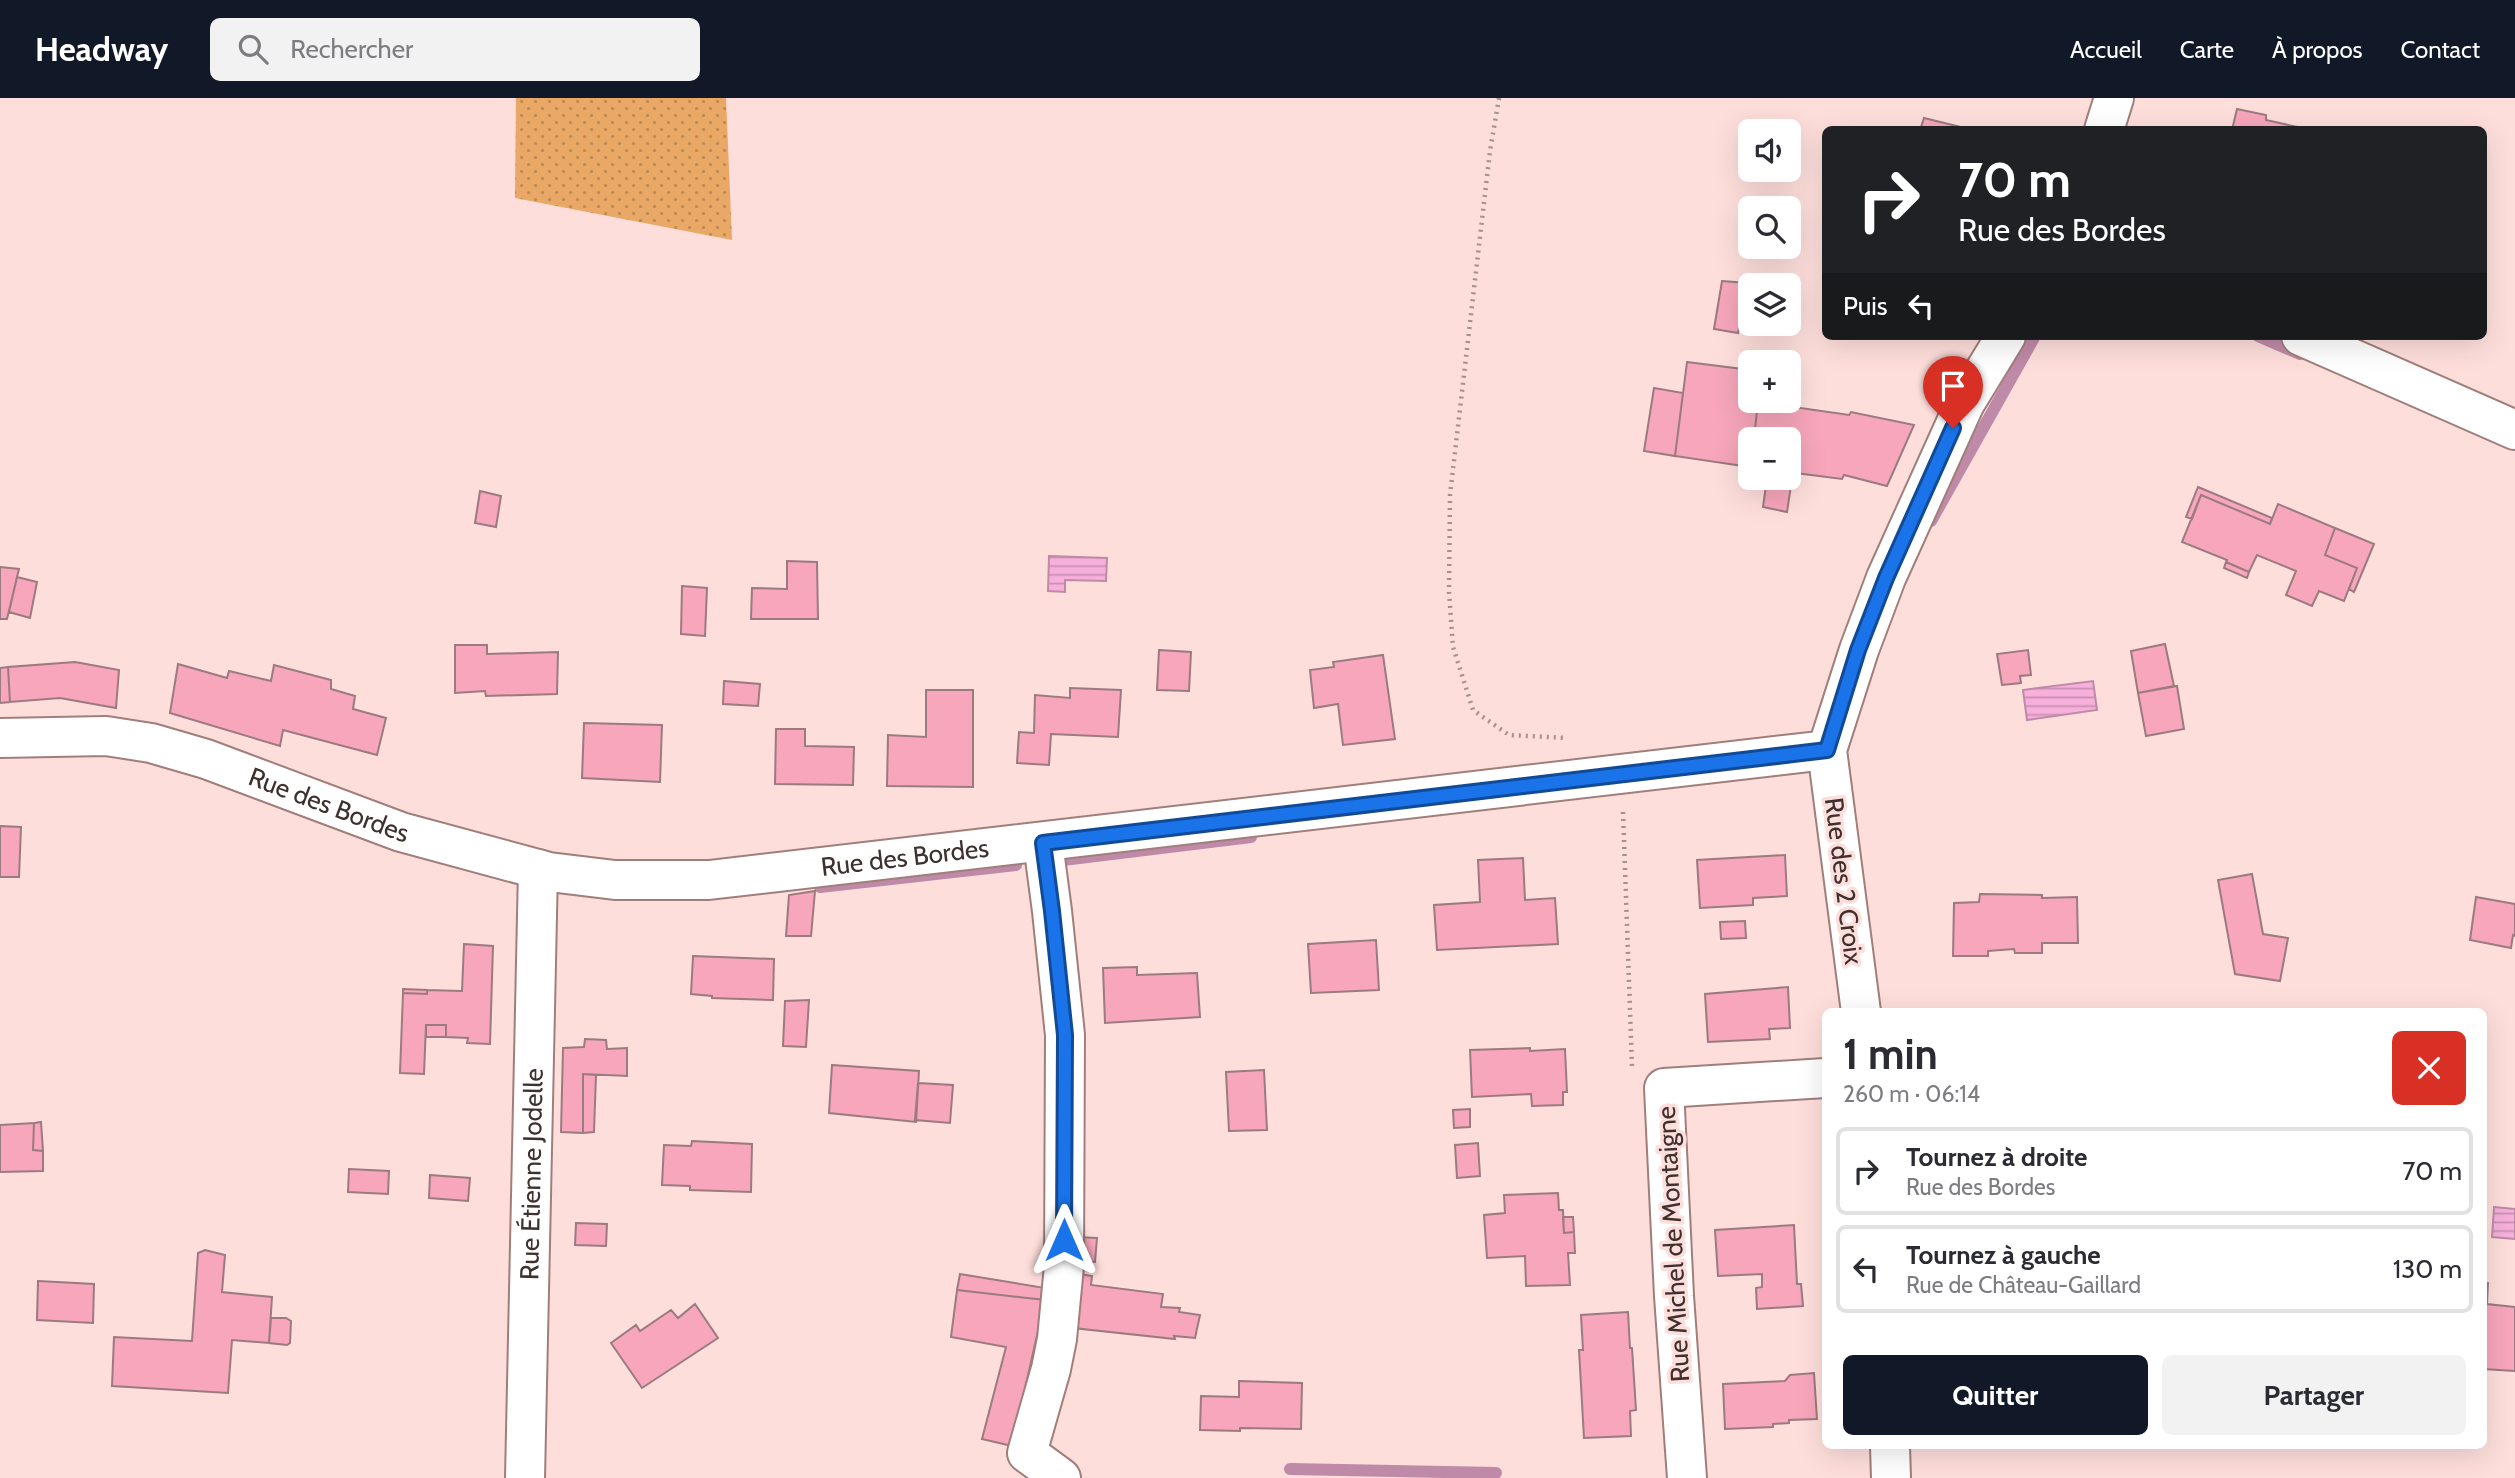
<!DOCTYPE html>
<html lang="fr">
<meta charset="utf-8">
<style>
body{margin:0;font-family:Cabin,sans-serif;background:#f2f2f3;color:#2b2b33;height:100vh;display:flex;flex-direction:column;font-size:26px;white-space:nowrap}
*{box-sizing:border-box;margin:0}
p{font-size:23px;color:#7c7c81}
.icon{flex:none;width:38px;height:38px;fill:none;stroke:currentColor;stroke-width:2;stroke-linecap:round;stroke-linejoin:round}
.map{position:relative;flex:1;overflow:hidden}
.sheet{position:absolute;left:1822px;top:910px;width:665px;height:441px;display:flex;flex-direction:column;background:#fff;border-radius:10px;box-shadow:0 7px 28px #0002}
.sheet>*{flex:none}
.guide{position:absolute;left:1822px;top:28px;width:665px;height:214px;border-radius:10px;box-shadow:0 7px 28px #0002;background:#202124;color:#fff;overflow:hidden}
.controls{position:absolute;left:1738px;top:21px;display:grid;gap:14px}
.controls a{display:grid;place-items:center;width:63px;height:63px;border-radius:10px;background:#fff;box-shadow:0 7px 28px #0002;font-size:35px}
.pin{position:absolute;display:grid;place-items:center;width:60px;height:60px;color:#fff;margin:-72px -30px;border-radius:50% 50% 50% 0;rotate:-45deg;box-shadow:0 0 7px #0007}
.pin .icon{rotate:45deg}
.me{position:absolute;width:77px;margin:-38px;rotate:0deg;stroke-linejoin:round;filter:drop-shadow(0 0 5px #0008)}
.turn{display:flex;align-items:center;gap:24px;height:147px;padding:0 21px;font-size:32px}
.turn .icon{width:91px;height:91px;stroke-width:2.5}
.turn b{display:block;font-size:49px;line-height:60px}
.then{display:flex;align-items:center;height:66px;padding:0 21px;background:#0003;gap:14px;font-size:26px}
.round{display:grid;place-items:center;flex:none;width:74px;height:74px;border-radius:10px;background:#f2f2f3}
.summary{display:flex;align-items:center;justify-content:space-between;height:119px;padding:0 21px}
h1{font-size:42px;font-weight:800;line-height:52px}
.primary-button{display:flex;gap:14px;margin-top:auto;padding:14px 21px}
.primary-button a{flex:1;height:80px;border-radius:10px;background:#111827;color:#fff;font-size:28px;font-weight:800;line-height:80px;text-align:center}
.primary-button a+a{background:#f2f2f3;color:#2b2b33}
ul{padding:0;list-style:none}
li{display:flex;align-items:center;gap:21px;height:88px;margin:0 14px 10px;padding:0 7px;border:4px solid #e1e1e2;border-radius:10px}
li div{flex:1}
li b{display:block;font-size:26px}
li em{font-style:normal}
header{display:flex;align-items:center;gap:42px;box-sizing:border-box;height:98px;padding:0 35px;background:#111827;color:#fff}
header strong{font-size:33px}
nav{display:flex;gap:38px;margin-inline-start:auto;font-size:24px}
.search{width:490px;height:63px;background:#f2f2f3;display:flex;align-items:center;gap:18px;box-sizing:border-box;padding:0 24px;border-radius:10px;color:#7c7c81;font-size:26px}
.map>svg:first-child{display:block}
.grass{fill:url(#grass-dots)}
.water{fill:url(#water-rules);stroke:#bf8aa7;stroke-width:2}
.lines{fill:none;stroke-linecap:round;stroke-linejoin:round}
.stream{stroke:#bf8aa7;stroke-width:12}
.building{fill:#f7a6bb;stroke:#9b7a81;stroke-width:2}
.street-casing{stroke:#a07e7b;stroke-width:42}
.path{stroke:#a68f8d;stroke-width:4.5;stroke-dasharray:2 5;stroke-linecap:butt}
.street{stroke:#fff;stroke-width:38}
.route-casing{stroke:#114b97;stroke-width:18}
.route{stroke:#1a73e8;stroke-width:12}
.labels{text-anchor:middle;stroke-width:7;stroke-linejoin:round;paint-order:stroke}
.street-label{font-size:26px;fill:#3e302e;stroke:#fddedb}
</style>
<header>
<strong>Headway</strong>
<div class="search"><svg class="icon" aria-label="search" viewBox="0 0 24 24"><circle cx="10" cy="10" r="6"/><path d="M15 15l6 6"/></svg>Rechercher</div>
<nav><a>Accueil</a><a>Carte</a><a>À propos</a><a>Contact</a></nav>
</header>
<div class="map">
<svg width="2515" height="1380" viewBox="0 0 2515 1380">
<defs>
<pattern id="grass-dots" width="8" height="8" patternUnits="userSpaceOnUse" patternTransform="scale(1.75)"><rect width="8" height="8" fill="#e9a866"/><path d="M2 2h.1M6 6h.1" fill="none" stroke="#be8954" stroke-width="1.8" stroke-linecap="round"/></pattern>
<pattern id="water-rules" width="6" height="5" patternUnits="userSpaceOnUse" patternTransform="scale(1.75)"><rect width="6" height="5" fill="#f6b0db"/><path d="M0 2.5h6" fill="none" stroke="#c990b2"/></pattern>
</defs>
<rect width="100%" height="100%" fill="#fddedb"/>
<path class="grass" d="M516 0H726L732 142 515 100Z"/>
<path class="water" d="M1049 458 1107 460 1106 483 1065 482V494L1048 493Z
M2093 583 2097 612 2027 622 2023 592Z
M2494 1109 2515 1111V1141L2492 1139Z"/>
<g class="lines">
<path class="stream" d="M2258 238 2300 256
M1931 423 2035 238
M1063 762 1251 739
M820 789 1016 767
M1290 1371 1496 1375"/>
</g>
<path class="building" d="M2237 11 2266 17V22L2311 32H2232Z
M1924 20 1973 32H1920Z
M1722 183 1747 185 1738 235 1714 231Z
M1687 264 1750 272V303H1758L1754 341H1750V369L1675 358Z
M1654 290 1683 295 1675 358 1644 353Z
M1758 303H1773V306L1849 317 1851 314 1914 327 1887 388 1844 377 1842 381 1788 374V341H1754Z
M1767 380 1792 381 1787 414 1763 409Z
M2198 389 2272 420 2270 426 2201 397 2192 421 2186 419Z
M480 393 501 398 496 429 475 425Z
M2201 397 2270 426 2278 406 2335 430 2325 457 2357 470 2344 503 2319 493 2312 508 2286 497 2296 473 2257 457 2249 474 2226 464 2227 462 2182 444Z
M2335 430 2374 446 2354 494 2349 491 2357 470 2325 457Z
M787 463 817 464 818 521H751L752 490 787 491Z
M2226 464 2249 474 2247 480 2224 470Z
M0 469 19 471 7 521H0Z
M17 479 37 484 30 520 9 514Z
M682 488 707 490 705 538 681 536Z
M2165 546 2174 588 2138 595 2131 553Z
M455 547H487V556L558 554 557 596 486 598 485 593 455 595Z
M1159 552 1191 554 1189 593 1157 592Z
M2028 552 2031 577 2020 578 2021 585 2002 587 1997 556Z
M1383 557 1395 641 1343 647 1338 606 1314 610 1310 572 1334 569 1333 564Z
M75 564 119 572 116 610 60 600 10 604 8 569Z
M178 566 227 580 229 573 271 583 274 567 331 582V591L355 598 353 611 386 620 377 657 283 632 280 648 170 615Z
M8 569 10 604 0 605V570Z
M724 583 760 586 758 608 723 606Z
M2177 588 2184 631 2146 638 2138 595Z
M1070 590 1121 592 1118 639 1051 636 1049 667 1017 665 1019 634 1034 635 1035 597 1070 600Z
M926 592H973V689L887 688 888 637 926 639Z
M584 625 662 627 660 684 582 680Z
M776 631H805V648L854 649 853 687 775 686Z
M0 728 21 729 19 779H0Z
M1785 757 1787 798 1753 800V807L1700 810 1697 762Z
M1523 760 1525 802 1555 800 1558 846 1437 852 1434 807 1480 804 1478 762Z
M2252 776 2263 836 2288 840 2280 883 2235 876 2218 782Z
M815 793 811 838H786L789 797Z
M1980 796 2042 797V800L2077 799 2078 845H2042V855H2015L2014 851 1988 853V858H1953L1954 805 1979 804Z
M2476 799 2515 806V838L2513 837 2511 850 2470 842Z
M1745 823 1746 840 1721 841 1720 824Z
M1376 842 1379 892 1311 895 1308 846Z
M464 846 493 848 490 946 467 945 468 940 446 939V927H426L424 976 400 975 403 895 427 896V892L462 893Z
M693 858 774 861 773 902 712 900V898L691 896Z
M1137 869V877L1197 875 1200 919 1105 925 1103 870Z
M1788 889 1790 930 1769 931 1770 941 1708 944 1705 896Z
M403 891 427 892V896L403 895Z
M809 902 806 949 783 948 785 903Z
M426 927H446V939H426Z
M585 941 606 942 607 951 627 950V978L583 976V1035L561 1034 563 950 584 949Z
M1530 950V953L1565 951 1567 994H1563V1007L1532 1008 1531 996 1472 999 1470 952Z
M832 967 919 973 916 1024 829 1015Z
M1264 972 1267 1032 1229 1033 1226 974Z
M583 976 596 977 594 1034 583 1035Z
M918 985 953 987 950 1025 915 1022Z
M1470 1011V1029L1454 1030 1453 1012Z
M41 1024 43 1053 33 1052 34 1025Z
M34 1025 33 1052 43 1053V1073L0 1074V1027Z
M692 1043 752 1046 751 1094 690 1092V1088L662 1087 664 1047 691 1048Z
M1478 1045 1480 1078 1457 1080 1455 1047Z
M349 1071 389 1073 388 1096 348 1094Z
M430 1077 470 1080 468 1103 429 1100Z
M1558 1095 1559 1112H1563L1564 1135 1574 1134 1575 1155H1568L1570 1187 1526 1188 1525 1158 1487 1160 1484 1117 1505 1115 1504 1097Z
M1563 1119H1573L1574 1134 1564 1135Z
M576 1125 607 1126 606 1148 575 1147Z
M1794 1127 1797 1186H1801L1803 1208 1757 1211 1756 1190 1762 1189V1176L1718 1178 1715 1132Z
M1074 1139 1097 1140 1095 1164 1073 1162Z
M205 1152 225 1157 222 1194 272 1199 269 1245 232 1242 228 1295 112 1288 114 1239 192 1243 198 1155Z
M1073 1175 1092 1178 1091 1187 1163 1196 1161 1209 1180 1210 1179 1214 1200 1217 1195 1240 1174 1238 1175 1241 1064 1229Z
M960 1176 1045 1190V1202L957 1192Z
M38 1183 94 1186 93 1225 37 1222Z
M2483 1184 2488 1185 2487 1206 2515 1209V1273L2483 1271Z
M957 1192 1045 1202 1012 1348 982 1341 1006 1249 951 1239Z
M695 1206 718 1240 642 1290 611 1245 636 1227 640 1233 671 1212 678 1220Z
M1628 1214 1630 1250H1632L1636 1312 1630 1313 1631 1338 1584 1340 1579 1252H1583L1581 1217Z
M271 1220H286L291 1223 290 1245 287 1247 269 1245Z
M1814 1275 1817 1321 1789 1322V1325L1773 1326V1329L1725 1331 1723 1286 1785 1283 1790 1277Z
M1239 1283 1302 1285 1301 1331 1240 1330V1333L1200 1332 1201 1298 1239 1299Z"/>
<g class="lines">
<g class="street-casing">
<g id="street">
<path d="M2104 32 2114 0"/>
<path d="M2301 238 2515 332"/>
<path id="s1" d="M0 640 106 638 151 645 206 661 401 734 549 774 615 782H709L1827 652"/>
<path d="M1043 745 1052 813 1065 937 1064 1168 1057 1241 1051 1271 1027 1355 1061 1380"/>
<path d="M1861 914 1827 652 1859 552 1886 480 1965 305 2006 238"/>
<path d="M1890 1348 1891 1380"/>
<path id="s2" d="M525 1380 538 771"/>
<path d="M1687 1380 1674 1198 1664 990 1825 980"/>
</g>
</g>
<path class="path" d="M1499 0 1490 53 1450 397 1449 494 1453 549 1473 612 1509 637 1566 640
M1623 714 1632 968"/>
<use href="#street" class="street"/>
</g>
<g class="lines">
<g class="route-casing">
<path id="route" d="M1064 1142 1065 937 1052 813 1043 745 1827 652 1858 552 1886 480 1953 330"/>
</g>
<use href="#route" class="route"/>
</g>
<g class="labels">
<g class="street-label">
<text dy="9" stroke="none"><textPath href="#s1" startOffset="340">Rue des Bordes</textPath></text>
<text dy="9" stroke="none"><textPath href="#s1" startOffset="928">Rue des Bordes</textPath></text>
<text transform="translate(1844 783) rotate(83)" y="9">Rue des 2 Croix</text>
<text dy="9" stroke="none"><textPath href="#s2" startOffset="304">Rue Étienne Jodelle</textPath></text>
<text transform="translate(1673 1146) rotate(-93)" y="9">Rue Michel de Montaigne</text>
</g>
</g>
</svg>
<div class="controls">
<a><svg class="icon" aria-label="sound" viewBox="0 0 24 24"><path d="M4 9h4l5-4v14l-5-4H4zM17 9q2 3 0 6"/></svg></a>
<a><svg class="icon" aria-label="search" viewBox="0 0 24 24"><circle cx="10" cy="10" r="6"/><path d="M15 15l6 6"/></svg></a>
<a><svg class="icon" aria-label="layers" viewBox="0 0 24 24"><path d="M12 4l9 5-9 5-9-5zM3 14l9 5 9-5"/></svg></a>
<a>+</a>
<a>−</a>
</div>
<div class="pin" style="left:1953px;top:330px;background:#d93025"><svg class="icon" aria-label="arrive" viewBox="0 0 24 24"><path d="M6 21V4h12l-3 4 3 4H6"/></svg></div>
<svg class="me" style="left:1064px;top:1142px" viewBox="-20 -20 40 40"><path d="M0-17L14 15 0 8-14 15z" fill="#1a73e8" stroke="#fff" stroke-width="4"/></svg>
<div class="guide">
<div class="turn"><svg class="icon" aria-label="right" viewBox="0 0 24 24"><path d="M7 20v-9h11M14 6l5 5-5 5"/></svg><div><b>70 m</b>Rue des Bordes</div></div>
<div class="then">Puis<svg class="icon" aria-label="left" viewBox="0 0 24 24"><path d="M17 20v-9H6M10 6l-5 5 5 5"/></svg></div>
</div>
<section class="sheet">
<div class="summary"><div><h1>1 min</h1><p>260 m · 06:14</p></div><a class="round" style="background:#d93025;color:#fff"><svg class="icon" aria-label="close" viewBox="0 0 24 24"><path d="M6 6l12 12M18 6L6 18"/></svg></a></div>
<ul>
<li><svg class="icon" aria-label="right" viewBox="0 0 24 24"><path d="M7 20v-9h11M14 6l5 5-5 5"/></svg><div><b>Tournez à droite</b><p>Rue des Bordes</p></div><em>70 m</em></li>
<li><svg class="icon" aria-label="left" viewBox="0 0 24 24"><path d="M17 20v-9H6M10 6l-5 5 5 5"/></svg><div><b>Tournez à gauche</b><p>Rue de Château-Gaillard</p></div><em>130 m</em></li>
</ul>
<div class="primary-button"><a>Quitter</a><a>Partager</a></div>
</section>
</div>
